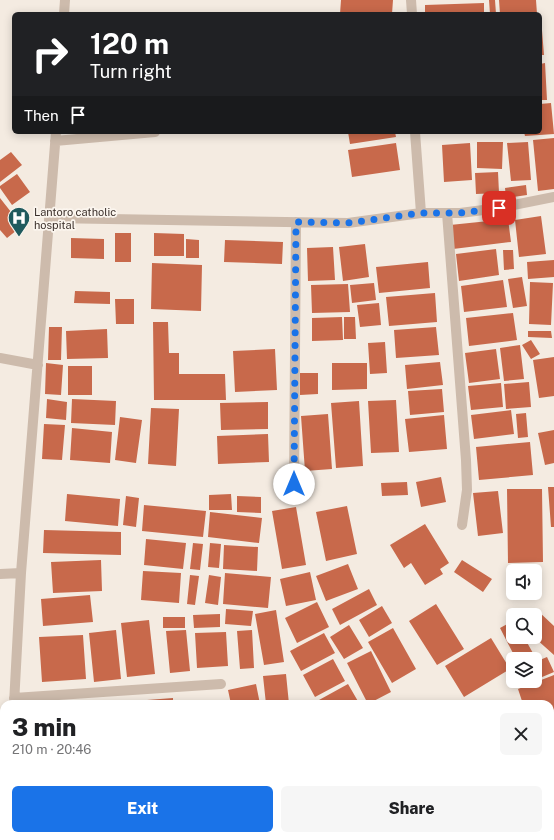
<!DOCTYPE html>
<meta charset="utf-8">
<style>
body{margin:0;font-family:"Public Sans",sans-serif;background:#f6f6f6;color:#202124;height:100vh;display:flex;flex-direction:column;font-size:15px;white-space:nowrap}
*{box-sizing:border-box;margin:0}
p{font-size:13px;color:#757577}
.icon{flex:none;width:22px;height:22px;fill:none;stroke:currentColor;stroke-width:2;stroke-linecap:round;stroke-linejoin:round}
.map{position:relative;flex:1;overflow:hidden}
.drawer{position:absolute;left:0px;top:700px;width:554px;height:140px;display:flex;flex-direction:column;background:#fff;border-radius:12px 12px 0 0;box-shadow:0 2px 10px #0003}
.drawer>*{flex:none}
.banner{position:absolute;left:12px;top:12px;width:530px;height:122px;border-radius:6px;box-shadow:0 2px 10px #0003;background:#202124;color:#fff;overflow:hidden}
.controls{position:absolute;left:506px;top:564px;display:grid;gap:8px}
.controls a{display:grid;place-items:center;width:36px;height:36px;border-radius:6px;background:#fff;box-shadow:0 2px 10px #0003;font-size:20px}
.pin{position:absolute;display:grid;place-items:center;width:34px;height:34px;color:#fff;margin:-17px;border-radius:8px;box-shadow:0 2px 6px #0006}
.me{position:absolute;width:44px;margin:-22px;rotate:0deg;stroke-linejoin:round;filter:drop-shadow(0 0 3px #0008)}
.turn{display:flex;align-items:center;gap:14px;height:84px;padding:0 12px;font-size:18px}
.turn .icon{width:52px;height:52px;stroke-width:2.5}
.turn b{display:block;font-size:28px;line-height:34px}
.then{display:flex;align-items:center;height:38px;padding:0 12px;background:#0003;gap:8px;font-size:15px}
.round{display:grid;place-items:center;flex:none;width:42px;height:42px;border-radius:6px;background:#f6f6f6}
.headline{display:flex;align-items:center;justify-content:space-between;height:68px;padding:0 12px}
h1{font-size:24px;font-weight:800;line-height:30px}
.button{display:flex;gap:8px;margin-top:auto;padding:8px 12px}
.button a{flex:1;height:46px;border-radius:6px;background:#1a73e8;color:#fff;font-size:16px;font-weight:800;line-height:46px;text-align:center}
.button a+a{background:#f6f6f6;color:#202124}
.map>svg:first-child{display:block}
.building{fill:#c8694b}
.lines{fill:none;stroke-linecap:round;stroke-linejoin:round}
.minor{stroke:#cdbbac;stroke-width:10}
.route{stroke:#1a73e8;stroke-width:7;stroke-dasharray:0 12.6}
.labels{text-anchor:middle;stroke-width:3.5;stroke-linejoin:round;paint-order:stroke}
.poi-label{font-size:11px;fill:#3b302b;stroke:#fbf5ee;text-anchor:start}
</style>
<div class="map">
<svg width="554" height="840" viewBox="0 0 554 840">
<rect width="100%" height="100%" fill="#f4ebe1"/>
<path class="building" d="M341 0H393L392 14H340Z
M489 0H495L496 14H490Z
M499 0H536L537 14H500Z
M484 3V14H425V5Z
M540 30H542L544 55H540Z
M545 63 547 100H540V64Z
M551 103 554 134 525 136 524 132H540V104Z
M348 132H395L396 137 350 144Z
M490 132H504V133L490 134Z
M554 138V189L538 191 533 140Z
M477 142H503L502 169 477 168Z
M528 142 531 180 511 181 507 143Z
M396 143 400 170 352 177 348 150Z
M470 143 472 180 444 182 442 145Z
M11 152 22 165 0 182V160Z
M498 172 499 193 476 194 475 173Z
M17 174 30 192 12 205 0 188V186Z
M526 185 527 195 506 198 505 188Z
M0 198 22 226 7 238 0 230Z
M541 216 546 254 519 257 515 220Z
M508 219 511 242 453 249 450 225Z
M115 233H131V262H115Z
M154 233 184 234V256H154Z
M71 238 104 239V259L71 258Z
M186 239 199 240V258H186Z
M225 240 283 242 282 264 224 262Z
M365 244 369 277 343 281 339 247Z
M333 247 335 280 308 281 307 248Z
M496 249 499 275 459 281 456 254Z
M503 250H513L514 269 504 270Z
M554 260V277L528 279 527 262Z
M428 262 430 288 379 293 376 267Z
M152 263 202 265 201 311 151 309Z
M522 277 527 306 513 308 508 279Z
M503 280 507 307 464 312 461 286Z
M530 282 553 283 551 325 529 324Z
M374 283 376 300 352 303 350 285Z
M348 284 350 312 312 313 311 285Z
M75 291 110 292V304L74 303Z
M435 293 437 322 389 326 386 297Z
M115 299H134V324H116Z
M379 303 381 325 360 327 357 305Z
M513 313 517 340 469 346 466 318Z
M342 317 343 340 312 341V318Z
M344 317H355L356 339H344Z
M153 322H168L169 353H179V374H225L226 400H154Z
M49 327H62L61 360H48Z
M436 327 439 355 396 358 394 330Z
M107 329 108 358 67 359 66 331Z
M528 331H551L552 338 528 337Z
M531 340 540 354 531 359 522 345Z
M385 342 387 373 370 374 368 343Z
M520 345 524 379 504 381 500 348Z
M275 349 277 390 235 392 233 351Z
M496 349 500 379 469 383 465 353Z
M554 357V396L539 398 533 360Z
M440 362 443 385 407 389 405 365Z
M46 363 63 365 61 395 45 394Z
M332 363H367V389L332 390Z
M68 366H92V395H68Z
M300 373H318V394L300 395Z
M529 382 531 407 506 409 504 384Z
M501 383 503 407 471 410 468 386Z
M442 389 444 412 410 415 408 391Z
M47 399 67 402 66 420 46 418Z
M72 399 116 401 115 425 71 423Z
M396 400 399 452 371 453 368 401Z
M359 401 363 466 336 468 331 403Z
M268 402V429L221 430 220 403Z
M151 408 179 409 176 466 148 464Z
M511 410 514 434 474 439 471 415Z
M526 413 528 437 518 438 516 414Z
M328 414 332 469 305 471 301 416Z
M444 415 447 449 409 452 405 419Z
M120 417 142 420 136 463 115 460Z
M44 424 65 425 62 460 42 459Z
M72 428 112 432 110 463 70 460Z
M554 430V463L545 465 538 433Z
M268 434 269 462 218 464 217 436Z
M530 442 533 475 479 480 476 447Z
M441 477 446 502 421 507 416 482Z
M407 482 408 495 382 496 381 483Z
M548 487H554V527H551Z
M507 489H542L543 562 508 563Z
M498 491 503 533 478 536 473 493Z
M67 494 120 499 118 526 65 521Z
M231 494 232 510H209V495Z
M126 496 139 498 136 527 123 525Z
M237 496 261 497V513L237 512Z
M144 505 206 511 203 537 142 531Z
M347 506 357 554 326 561 316 512Z
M296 507 306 565 282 569 272 511Z
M210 512 262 518 259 543 208 537Z
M425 524 449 563 440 569 443 574 425 585 411 563 404 568 390 545Z
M44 530 121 532V555L43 553Z
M146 539 186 543 183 569 144 565Z
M193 543 203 544 200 570 190 569Z
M210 543 221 544 219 568 208 567Z
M224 545 258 547 257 571 223 569Z
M101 560 102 591 53 593 51 562Z
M462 560 492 579 483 592 454 572Z
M348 564 358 589 326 601 316 576Z
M143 571 181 573 179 603 141 600Z
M310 572 316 600 286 606 280 579Z
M225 573 271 577 268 608 223 604Z
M190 575 199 576 195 605 187 604Z
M209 575 221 577 218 605 205 603Z
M369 589 377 605 340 625 332 609Z
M90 595 93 622 43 626 41 599Z
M317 602 329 627 297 643 285 618Z
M436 604 464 649 437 665 409 621Z
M382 606 392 623 369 637 359 620Z
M226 609 253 611 251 626 225 624Z
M276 610 284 662 264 665 255 614Z
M538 611 554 626V655L535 638V615H534Z
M220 614V627L194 628 193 615Z
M163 617H185V628H163Z
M149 620 155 674 127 677 121 623Z
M513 621V637H524L534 655 527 659H516L500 628Z
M349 625 363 648 344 659 330 637Z
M393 628 416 669 392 683 368 642Z
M116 630 121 679 94 682 89 633Z
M186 630 190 671 170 673 166 631Z
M252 630 254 668 240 669 237 631Z
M226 632 228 666 197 668 195 633Z
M324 633 335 653 301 671 290 651Z
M83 635 86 679 42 682 39 637Z
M491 638 510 669 464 697 445 666Z
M371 651 391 692 368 704 347 663Z
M547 657 554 672 535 680V662Z
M333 659 345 681 315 697 303 675Z
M286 674 289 704H266L263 676Z
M554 675V715L550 717V704H523L518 689Z
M517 681H532L519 686Z
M256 684 260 704H231L228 690Z
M348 684 359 703 321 704 319 700Z
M173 698V704H147V700Z
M435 700 436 704H415V703Z
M554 721V747L550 748V722Z
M23 836H63V840H23Z
M69 836H84V840H69Z
M91 836H116V840H91Z
M127 836H156L157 840H127Z
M229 836H256L258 840H222Z
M292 836H317L318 840H293Z
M426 836H447L448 840H426Z
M480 836H491L493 840H482Z
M498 836H508L499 839Z"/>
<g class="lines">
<path class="minor" d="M411 0 412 14
M64 14 65 0
M415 132 421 213
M55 141 155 132
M447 213 466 460 467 490 462 525
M50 218 348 223 421 213H460L499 208 554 197
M0 358 38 365
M294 484 296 222
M0 574 21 573
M14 698 221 684
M14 704 21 573 56 132
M269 836 271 840
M10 840V836
M208 840 216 836"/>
</g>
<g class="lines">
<path class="route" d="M294 484 296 222 348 223 421 213H460L499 208"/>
</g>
<defs>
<g id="hospital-pin" transform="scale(1.15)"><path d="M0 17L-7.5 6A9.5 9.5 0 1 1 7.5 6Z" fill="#1f5a5e" stroke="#fbf5ee"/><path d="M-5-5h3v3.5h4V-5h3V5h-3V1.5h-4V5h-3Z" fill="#fff"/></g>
</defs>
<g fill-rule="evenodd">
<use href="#hospital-pin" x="19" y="218"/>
</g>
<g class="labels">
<g class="poi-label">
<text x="34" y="216">Lantoro catholic<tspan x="34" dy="13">hospital</tspan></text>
</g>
</g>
</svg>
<div class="controls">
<a><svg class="icon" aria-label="sound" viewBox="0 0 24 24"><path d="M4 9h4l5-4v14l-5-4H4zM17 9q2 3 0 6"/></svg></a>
<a><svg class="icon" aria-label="search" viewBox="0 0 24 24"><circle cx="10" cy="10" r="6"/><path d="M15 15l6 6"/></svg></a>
<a><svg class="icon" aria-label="layers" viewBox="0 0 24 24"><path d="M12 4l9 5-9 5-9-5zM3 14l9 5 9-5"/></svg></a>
</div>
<div class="pin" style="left:499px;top:208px;background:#d93025"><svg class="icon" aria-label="arrive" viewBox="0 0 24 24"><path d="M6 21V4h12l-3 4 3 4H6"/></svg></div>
<svg class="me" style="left:294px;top:484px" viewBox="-20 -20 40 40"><circle r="19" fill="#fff"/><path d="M0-13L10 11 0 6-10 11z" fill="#1a73e8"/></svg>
<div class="banner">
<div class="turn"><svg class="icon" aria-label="right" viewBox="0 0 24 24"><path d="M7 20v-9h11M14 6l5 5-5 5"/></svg><div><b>120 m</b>Turn right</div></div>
<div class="then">Then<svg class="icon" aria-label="arrive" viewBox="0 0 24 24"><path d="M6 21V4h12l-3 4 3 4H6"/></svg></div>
</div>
<section class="drawer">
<div class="headline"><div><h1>3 min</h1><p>210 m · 20:46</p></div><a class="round"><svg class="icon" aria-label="close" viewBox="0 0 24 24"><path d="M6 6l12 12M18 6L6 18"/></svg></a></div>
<div class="button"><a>Exit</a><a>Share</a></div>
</section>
</div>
